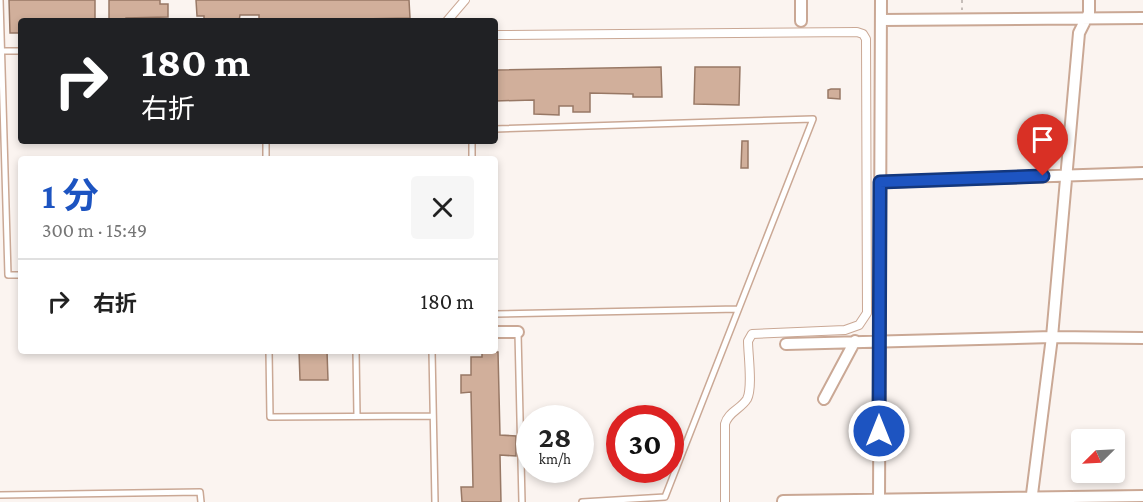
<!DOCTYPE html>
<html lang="ja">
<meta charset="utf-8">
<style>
body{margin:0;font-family:"Crimson Pro","Noto Sans JP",serif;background:#f6f6f6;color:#222;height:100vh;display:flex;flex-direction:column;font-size:22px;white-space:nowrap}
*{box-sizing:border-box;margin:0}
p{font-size:20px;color:#767676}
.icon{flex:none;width:33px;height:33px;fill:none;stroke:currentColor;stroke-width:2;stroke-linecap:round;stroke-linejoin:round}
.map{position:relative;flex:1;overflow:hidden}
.drawer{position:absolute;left:18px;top:156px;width:480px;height:198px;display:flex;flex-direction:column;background:#fff;border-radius:6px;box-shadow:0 3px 9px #0003}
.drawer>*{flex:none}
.top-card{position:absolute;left:18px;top:18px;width:480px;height:126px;border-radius:6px;box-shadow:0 3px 9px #0003;background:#202124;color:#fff;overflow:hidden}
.needle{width:39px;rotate:246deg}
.buttons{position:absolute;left:1071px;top:429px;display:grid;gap:12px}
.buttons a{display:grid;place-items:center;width:54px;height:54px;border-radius:6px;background:#fff;box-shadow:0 3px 9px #0003;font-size:30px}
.speed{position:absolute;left:516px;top:405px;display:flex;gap:12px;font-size:30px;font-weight:700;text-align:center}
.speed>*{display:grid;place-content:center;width:78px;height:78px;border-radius:50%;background:#fff;box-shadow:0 3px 9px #0003;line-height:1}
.speed small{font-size:15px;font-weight:400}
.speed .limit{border:9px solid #d22;background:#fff;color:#111}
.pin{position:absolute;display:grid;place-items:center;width:51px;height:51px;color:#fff;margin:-62px -26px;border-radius:50% 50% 50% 0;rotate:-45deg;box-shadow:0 0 6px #0007}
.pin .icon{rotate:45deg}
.me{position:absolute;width:66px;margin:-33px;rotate:0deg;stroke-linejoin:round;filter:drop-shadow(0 0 4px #0008)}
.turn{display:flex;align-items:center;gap:21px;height:126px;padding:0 24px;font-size:27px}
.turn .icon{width:78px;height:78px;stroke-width:2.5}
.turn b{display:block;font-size:42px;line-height:51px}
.round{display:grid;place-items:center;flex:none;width:63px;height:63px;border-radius:6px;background:#f6f6f6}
.summary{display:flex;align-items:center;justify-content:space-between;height:102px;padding:0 24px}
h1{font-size:36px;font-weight:700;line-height:45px;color:#1d54c1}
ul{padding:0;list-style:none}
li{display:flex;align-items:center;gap:18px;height:84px;padding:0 24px;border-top:2px solid #e0e0e0}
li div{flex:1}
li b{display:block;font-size:22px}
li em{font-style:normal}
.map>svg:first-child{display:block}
.building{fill:#d1af9b;stroke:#987865;stroke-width:1.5}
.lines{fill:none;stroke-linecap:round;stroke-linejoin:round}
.service-casing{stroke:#caa895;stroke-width:8}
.pedestrian-casing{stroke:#caa895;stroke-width:10}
.minor-casing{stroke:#caa895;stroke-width:14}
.path{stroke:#b4aba6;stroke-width:1.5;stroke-dasharray:3 4.5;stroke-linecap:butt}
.service{stroke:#fff;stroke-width:5}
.pedestrian{stroke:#fff;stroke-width:8}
.minor{stroke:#fff;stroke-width:10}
.route-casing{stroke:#13377d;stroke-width:15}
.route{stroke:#1d54c1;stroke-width:10}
</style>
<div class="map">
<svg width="1143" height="502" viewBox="0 0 1143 502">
<rect width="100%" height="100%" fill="#fbf4f0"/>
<path class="building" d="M9 0H95V21H21V33H10Z
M109 0H160V4H168V17L126 18V21H109Z
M196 0H409L410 18 259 21V15H240L239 21H204V16H197Z
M661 67 662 97H633V94L590 93V112H573V106H559V115L534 114V100L495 101V70Z
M695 67H740L739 105 694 104Z
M831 89H840V99L828 98V90Z
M742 141H748V168H741Z
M299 351H327L328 380H300Z
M482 352H498L500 435 516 436V456L500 455 501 502H462L461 487H473L471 392 461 393V375H471V357H482Z"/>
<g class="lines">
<g class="service-casing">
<path id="service" d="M0 0 8 275H21
M0 51H21
M495 129 813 119 665 497 582 502
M266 141V159
M472 141V159
M495 314 738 309
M518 333 522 502
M269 351 270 417 433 416
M356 351 357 416
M432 351 435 502
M0 495 200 492 201 502"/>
</g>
<g class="pedestrian-casing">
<path id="pedestrian" d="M447 21 465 0
M495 35 857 32 863 34 866 39 867 313 859 325 845 330 752 334 748 341C748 354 753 388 747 399 741 409 728 412 725 424V502"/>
</g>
<g class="minor-casing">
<path id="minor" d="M881 20 1143 18
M801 21V0
M880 182 1143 173
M495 332H518
M786 344 1052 337 1143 338
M824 399 855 341
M783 501 1143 496
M879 502 881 0
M1031 502 1052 337 1079 33 1089 13V0"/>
</g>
<path class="path" d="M962 0V10"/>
<use href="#service" class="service"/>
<use href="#pedestrian" class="pedestrian"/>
<use href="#minor" class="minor"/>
</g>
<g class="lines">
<g class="route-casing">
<path id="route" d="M879 431 880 182 1043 176"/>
</g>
<use href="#route" class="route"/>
</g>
</svg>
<div class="buttons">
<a><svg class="needle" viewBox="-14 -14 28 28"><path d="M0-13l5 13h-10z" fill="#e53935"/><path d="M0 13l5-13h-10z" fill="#767676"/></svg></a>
</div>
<div class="speed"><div>28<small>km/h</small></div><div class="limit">30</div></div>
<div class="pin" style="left:1043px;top:176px;background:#d93025"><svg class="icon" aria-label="arrive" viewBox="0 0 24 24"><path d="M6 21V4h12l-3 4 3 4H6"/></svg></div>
<svg class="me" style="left:879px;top:431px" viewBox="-20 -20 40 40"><circle r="17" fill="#1d54c1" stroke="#fff" stroke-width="3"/><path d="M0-11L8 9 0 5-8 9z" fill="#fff"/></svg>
<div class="top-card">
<div class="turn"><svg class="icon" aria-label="right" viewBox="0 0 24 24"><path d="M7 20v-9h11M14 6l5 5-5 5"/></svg><div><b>180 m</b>右折</div></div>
</div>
<section class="drawer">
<div class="summary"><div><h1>1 分</h1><p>300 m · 15:49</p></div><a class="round"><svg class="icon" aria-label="close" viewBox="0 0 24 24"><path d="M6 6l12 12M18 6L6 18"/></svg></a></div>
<ul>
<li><svg class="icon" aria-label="right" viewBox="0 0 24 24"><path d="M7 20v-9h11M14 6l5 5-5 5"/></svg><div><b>右折</b></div><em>180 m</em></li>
</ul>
</section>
</div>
